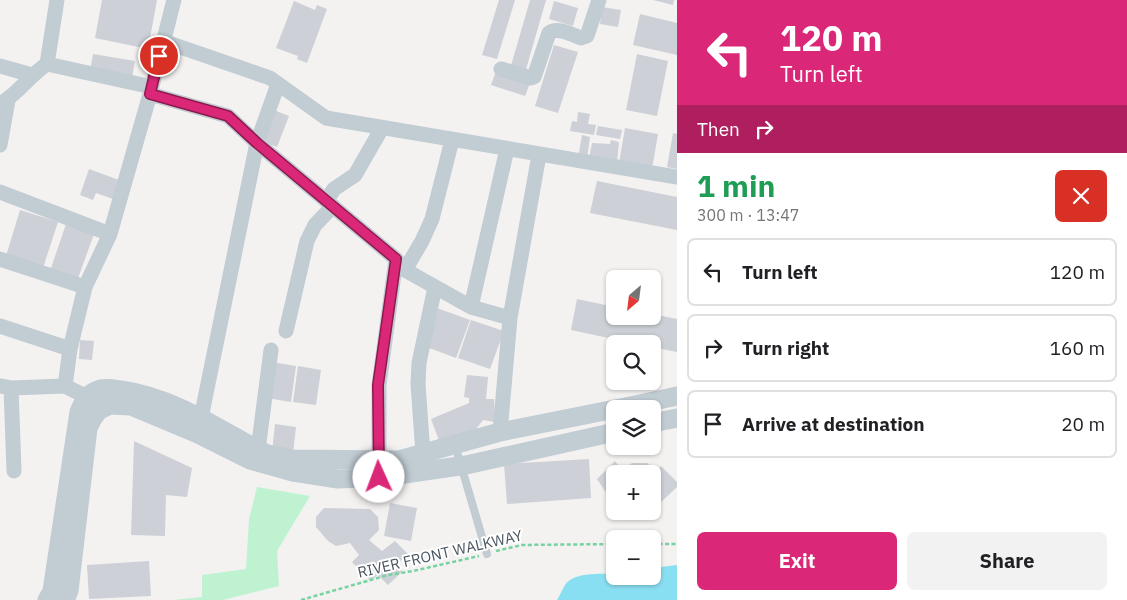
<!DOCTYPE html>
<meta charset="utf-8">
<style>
body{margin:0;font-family:"IBM Plex Sans",sans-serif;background:#f2f2f2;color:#202124;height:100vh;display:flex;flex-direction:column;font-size:19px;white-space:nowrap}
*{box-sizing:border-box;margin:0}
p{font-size:16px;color:#757577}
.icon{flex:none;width:28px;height:28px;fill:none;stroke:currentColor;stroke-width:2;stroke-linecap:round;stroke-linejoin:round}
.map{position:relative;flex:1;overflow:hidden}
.panel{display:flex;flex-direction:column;background:#fff;width:450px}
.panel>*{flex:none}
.hud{background:#db2777;color:#fff;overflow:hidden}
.needle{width:32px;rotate:208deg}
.fabs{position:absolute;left:606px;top:270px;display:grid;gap:10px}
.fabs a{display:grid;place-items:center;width:55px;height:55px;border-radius:8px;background:#fff;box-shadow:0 1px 4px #0004;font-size:25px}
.pin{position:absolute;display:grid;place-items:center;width:42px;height:42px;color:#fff;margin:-21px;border:2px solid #fff;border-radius:50%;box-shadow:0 1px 5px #0007}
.me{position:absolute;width:55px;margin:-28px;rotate:358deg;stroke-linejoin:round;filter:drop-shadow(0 0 4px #0008)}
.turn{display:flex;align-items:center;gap:18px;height:105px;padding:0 20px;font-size:22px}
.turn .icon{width:65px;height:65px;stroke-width:2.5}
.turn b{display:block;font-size:35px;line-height:42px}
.then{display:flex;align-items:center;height:48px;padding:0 20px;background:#0003;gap:10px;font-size:19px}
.round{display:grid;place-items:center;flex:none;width:52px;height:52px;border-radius:8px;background:#f2f2f2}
.overview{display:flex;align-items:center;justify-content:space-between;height:85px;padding:0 20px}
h1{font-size:30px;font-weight:700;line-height:38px;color:#1e9e55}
.cta{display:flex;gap:10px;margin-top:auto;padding:10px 20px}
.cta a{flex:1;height:58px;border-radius:8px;background:#db2777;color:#fff;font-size:20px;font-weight:700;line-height:58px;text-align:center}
.cta a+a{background:#f2f2f2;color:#202124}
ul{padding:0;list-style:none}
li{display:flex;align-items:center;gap:15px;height:68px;margin:0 10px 8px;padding:0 10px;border:2px solid #e0e0e0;border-radius:8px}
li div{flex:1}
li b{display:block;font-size:19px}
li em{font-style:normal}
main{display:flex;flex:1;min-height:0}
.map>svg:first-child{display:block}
.green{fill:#bef2d1}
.water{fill:#89dff2}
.building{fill:#cdd0d6}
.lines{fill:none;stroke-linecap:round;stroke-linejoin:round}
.path{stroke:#74d3a1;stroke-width:2.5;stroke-dasharray:4 2.5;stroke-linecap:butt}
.service{stroke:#c1ccd3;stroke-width:8}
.minor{stroke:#c1ccd3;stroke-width:15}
.tertiary{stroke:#c1ccd3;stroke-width:19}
.route-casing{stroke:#8e194d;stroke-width:12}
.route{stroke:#db2777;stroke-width:9}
.labels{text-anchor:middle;stroke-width:4;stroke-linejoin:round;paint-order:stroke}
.street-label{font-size:15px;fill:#485560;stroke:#fff}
</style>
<main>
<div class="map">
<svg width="677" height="600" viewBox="0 0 677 600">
<rect width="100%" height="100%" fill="#f4f1f1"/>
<path class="green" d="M257 487 310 496 277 551 279 586 223 600H173L202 597V575L246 569 249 519Z"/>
<path class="water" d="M677 565V600H557C560 595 562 590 565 585 575 571 599 575 615 573V576H652L653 568Z"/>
<path class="building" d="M102 0H157L148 49 95 38Z
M499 0H515L497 59 482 55Z
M530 0H546L525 73 510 69Z
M653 0H674L673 5Z
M294 1 315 10 317 5 327 9 307 63 297 59 298 56 276 48Z
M554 1 578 8 573 26 549 19Z
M602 7 621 10 618 27 600 24Z
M640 14 677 23V55L633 45Z
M554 45 578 52 558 113 535 106Z
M93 54 135 61 132 78 90 71Z
M637 54 668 61 657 116 626 110Z
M496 71 530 83 525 96 491 85Z
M274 110 289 116 277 147 262 141Z
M578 112 590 114 588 124 596 125 594 135 570 131 572 121 577 122Z
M598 126 622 130 620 139 596 135Z
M625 128 658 134 652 169 619 163Z
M673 133 677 134V169L667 167Z
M582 135 590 137 587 159 578 158Z
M611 140 619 142 617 162 589 159 592 143 610 144Z
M89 169 119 180 113 199 96 193 93 200 80 195Z
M597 181 677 197V230L590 213Z
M20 210 58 222 43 268 6 256Z
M66 224 94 234 77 281 50 271Z
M577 299 615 307V316H652V314L677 319V352L652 347V344H637L571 330Z
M437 308 470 320 456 358 424 346Z
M471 320 504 331 490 369 458 358Z
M80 340 94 341 92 360 79 359Z
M272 362 296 366 291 402 267 398Z
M298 366 321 370 316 405 293 402Z
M467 375 488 377 486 399H494L495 422 483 420 477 428 479 433 440 443 431 419 469 403V398L464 397Z
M275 424 296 427 293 454 272 452Z
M134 441 192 468 187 497 166 495 165 536 131 535Z
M589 459 591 498 507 504 504 464Z
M615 461 622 470 632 463H647L657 470 661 466 677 482V487L661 502H652V474H615V503H613L597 479Z
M390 503 417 508 411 541 384 536Z
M324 508 370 509 378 517 379 530 369 540 382 551 395 541 408 554 398 563 402 572 388 585 378 575 370 581 352 562 359 555 350 543 336 546 328 541 316 527V517Z
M149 561 151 596 89 599 87 565Z"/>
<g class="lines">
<path class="path" d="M652 544H677
M496 551 522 545 615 544
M301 600 388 575 413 571 479 556"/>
<path class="service" d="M455 445 487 554"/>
<path class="minor" d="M163 41 270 78 326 118 677 177
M47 64 152 87
M0 66 32 75
M501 69 531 78 534 77 549 33C558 26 572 35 581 38L587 36 599 0
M150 94 228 116 257 143 396 259 405 270 471 307 510 318
M0 104C18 94 30 75 47 64L57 0
M0 145 8 100
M0 192 110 234
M326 201 334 189 355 175 382 128
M0 259 85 287
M405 270 422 241 432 219 452 140
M471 307 507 149
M0 326 70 349
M286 331 307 241 315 225 333 206
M0 386 11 388 65 386 87 397 94 405
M65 386 70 349 85 287 110 234 150 94 174 0
M11 388 14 471
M201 418 257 143 278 84
M500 432 510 318 539 155
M258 450 271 350
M423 454 418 384 419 363 435 287
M379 471V385L396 259"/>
<path class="tertiary" d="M616 409 677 396
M652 423 677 418
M47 600 52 591 79 412C83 402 87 394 98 390 105 387 114 389 121 390 171 397 215 426 258 450L268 454 293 459 399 460 500 432 615 409
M65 600 69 591 88 428 93 418 99 410 110 405 131 406 198 434 250 460 293 472 338 479 384 477 466 465 615 432"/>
</g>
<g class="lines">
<g class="route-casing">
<path id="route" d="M159 56 150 94 228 116 257 143 396 259 378 385 379 477"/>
</g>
<use href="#route" class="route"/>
</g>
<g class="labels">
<g class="street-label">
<text transform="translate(440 554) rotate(-13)" y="5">RIVER FRONT WALKWAY</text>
</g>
</g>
</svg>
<div class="fabs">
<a><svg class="needle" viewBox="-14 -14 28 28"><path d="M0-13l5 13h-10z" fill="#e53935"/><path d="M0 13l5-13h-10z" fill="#757577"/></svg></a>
<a><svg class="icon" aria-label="search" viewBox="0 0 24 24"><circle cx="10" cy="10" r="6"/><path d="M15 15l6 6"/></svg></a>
<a><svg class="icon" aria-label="layers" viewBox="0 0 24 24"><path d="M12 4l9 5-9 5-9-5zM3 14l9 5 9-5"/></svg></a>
<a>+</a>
<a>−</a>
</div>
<div class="pin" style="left:159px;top:56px;background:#d93025"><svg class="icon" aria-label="arrive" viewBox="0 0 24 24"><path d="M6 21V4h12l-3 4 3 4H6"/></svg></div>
<svg class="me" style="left:379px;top:477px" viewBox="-20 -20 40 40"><circle r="19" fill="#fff"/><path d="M0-13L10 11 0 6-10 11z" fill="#db2777"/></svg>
</div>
<section class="panel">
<div class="hud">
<div class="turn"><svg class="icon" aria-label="left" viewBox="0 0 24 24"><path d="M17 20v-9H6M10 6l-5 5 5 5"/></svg><div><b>120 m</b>Turn left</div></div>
<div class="then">Then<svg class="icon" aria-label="right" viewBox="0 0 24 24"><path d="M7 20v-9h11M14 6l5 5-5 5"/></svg></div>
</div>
<div class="overview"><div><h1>1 min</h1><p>300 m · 13:47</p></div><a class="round" style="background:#d93025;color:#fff"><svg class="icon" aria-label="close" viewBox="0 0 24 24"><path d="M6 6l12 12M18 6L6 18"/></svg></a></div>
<ul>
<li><svg class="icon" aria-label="left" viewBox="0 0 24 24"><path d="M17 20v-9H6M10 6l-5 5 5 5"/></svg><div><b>Turn left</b></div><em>120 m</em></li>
<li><svg class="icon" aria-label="right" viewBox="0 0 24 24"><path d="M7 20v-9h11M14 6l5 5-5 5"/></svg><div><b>Turn right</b></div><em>160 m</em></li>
<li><svg class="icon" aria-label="arrive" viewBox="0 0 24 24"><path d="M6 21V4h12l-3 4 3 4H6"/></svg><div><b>Arrive at destination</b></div><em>20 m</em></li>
</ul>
<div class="cta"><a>Exit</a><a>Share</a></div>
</section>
</main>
